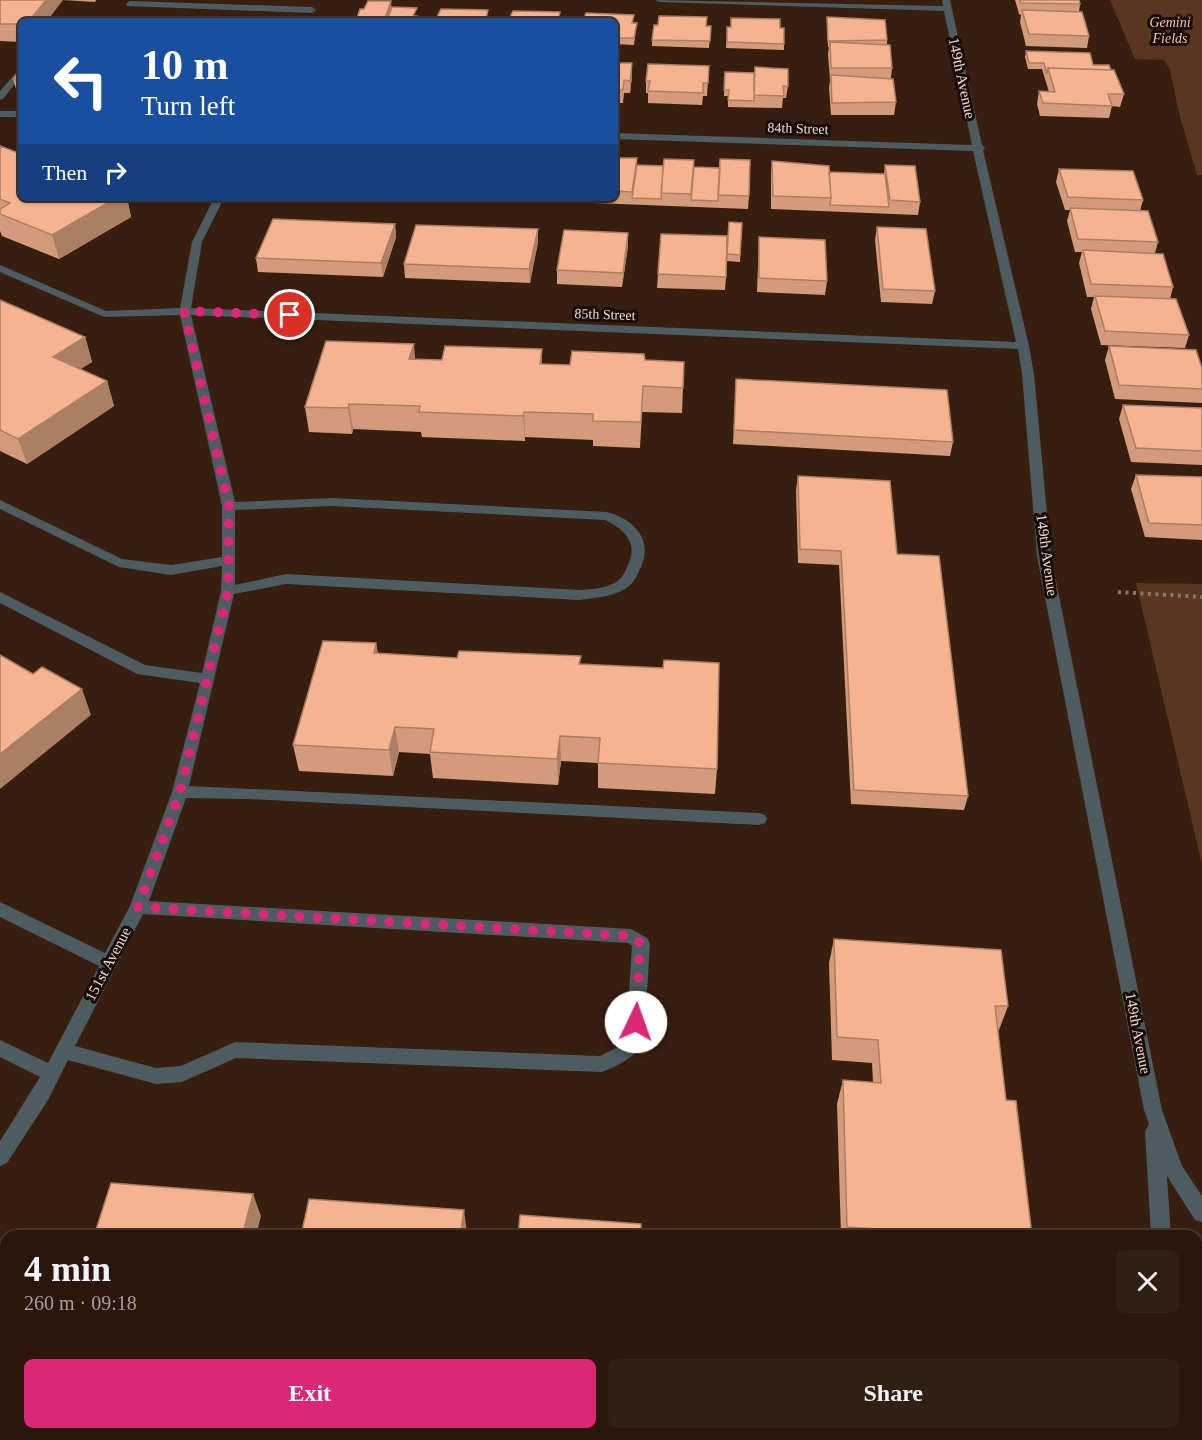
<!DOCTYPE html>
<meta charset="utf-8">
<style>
body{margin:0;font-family:Georgia,serif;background:#321f14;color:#f1f3f6;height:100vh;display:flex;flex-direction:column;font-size:22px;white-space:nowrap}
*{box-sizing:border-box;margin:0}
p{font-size:20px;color:#a59f9d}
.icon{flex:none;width:33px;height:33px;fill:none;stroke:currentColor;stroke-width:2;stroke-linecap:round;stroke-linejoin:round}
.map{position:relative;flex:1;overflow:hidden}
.drawer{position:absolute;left:0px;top:1230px;width:1203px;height:210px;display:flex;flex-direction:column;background:#2a160b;border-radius:18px 18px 0 0;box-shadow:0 2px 4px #0004,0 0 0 2px #46352c}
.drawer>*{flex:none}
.guide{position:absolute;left:18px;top:18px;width:600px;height:183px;border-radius:9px;box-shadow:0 2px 4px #0004,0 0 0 2px #46352c;background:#1a4fa0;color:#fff;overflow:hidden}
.pin{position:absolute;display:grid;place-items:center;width:51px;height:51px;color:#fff;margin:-26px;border:3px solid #fff;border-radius:50%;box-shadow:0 2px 6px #0007}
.me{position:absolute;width:66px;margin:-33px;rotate:3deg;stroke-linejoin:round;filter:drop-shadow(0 0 4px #0008)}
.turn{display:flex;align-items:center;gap:21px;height:126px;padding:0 24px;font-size:27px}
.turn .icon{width:78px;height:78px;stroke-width:2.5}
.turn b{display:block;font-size:42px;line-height:51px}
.then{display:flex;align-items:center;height:57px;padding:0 24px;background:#0003;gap:12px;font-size:22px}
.round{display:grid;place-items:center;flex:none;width:63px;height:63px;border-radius:9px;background:#321f14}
.summary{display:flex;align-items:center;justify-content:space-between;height:102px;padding:0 24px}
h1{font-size:36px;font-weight:800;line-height:45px}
.button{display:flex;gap:12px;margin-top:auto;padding:12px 24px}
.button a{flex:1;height:69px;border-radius:9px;background:#db2777;color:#fff;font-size:24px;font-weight:800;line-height:69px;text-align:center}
.button a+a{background:#321f14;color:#f1f3f6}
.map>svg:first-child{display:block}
.green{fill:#593622}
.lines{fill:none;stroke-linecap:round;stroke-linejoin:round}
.path{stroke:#8c766a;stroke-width:4;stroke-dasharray:3 4.5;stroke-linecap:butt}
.minor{fill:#4c5c60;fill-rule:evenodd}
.wall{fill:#d39b7b}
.shaded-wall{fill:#ac7e64}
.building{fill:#f5b48f;stroke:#ac7e64;stroke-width:1.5}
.route{stroke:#db2777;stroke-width:10;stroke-dasharray:0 18}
.labels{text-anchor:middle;stroke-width:6;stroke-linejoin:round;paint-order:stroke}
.far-park-label{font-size:14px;font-style:italic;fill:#fbc6a9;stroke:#170c06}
.far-street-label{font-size:14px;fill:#eddbd2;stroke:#170c06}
.street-label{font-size:15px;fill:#eddbd2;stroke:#170c06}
</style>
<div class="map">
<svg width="1202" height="1440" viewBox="0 0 1202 1440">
<rect width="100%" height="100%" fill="#381e0f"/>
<path class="green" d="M1110 0H1202V175H1197L1179 113 1170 70 1164 60 1135 59Z
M1136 583 1202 584V864Z"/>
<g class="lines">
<path class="path" d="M1118 592 1202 597"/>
<path class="minor" d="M655 0 943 6 942 0H950L982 145 985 148 983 150 1029 346 1034 374 1051 556 1162 1110 1182 1166 1202 1196V1222L1195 1220 1167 1176 1171 1236H1151L1145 1131 1149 1124 1144 1110 1037 556 1022 374 1018 349 191 315 235 502 333 498 607 512C636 520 655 542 639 571 636 578 632 585 625 589 612 597 594 598 579 600L286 584 234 594 189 786 759 813 765 815 767 819 765 823 759 825 247 799 186 798 149 901 631 929 647 938 650 943 644 1041C636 1057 618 1066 602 1072L236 1058 182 1082 156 1084 68 1060 48 1100 7 1163 0 1166V1141L40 1077 0 1057V1040L48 1063 99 966 0 917V902L105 953 130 906 172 792 200 683 137 674 0 603V592L145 665 202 673 221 591 222 566 171 575 119 567 0 509V500L122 559 171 565 222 557V506L180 315 104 317 0 272V265L106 311 180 308 192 242 214 198H224L202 242 191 308 1016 342 973 151 615 139V133L972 145 944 11 659 2ZM333 506 605 520C626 530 639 544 627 567 625 573 621 579 616 582 605 589 591 589 579 590L286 574 235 585V510ZM143 914 628 943 632 946 626 1038 616 1048 600 1056 235 1042 181 1066 156 1068 75 1046Z
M130 1 312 7 316 10 312 13 127 6 126 4Z
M21 67V76L3 99 0 100V91Z
M0 111H21V117H0Z
M1197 1430 1200 1440H1178L1177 1434H1197Z"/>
</g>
<path class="wall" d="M0 0H96L95 2 63 0 21 21V42L0 41Z
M1015 0H1079L1080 4 1079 12 1089 36 1087 48 1026 46 1020 22 1021 15 1019 14Z
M827 17 887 40V45L892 68 891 78 896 102 894 115H831L829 88 830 80 828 54 829 47H828L827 23Z
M615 21 633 23 636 29 634 45 615 44Z
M706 26H711L709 48 652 46V40Z
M727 27 780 28 784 44V50L726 48Z
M1026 51 1093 65 1111 70 1124 94 1120 107 1112 106 1109 118 1040 116 1037 104 1039 91 1049 92 1042 69H1028L1025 57Z
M615 63 632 76 630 93H624L623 103H615Z
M709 66 707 96H703L702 105 648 103V93H646V81Z
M21 69V92H17L13 79Z
M725 72 788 86 786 98H783L782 108 728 107V96H724Z
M0 146 21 198H127L131 217 59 259 2 236 0 231Z
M615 158 637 165 694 167 749 196 748 209 517 200V198H615Z
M772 161 829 172 884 174 885 165 920 202 918 215 771 209V174Z
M1059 169 1143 200 1140 211 1158 242 1155 253 1173 287 1170 299 1189 335 1185 348 1101 345 1091 309 1094 297H1087L1079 263 1082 252H1075L1067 221 1070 210H1065L1056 182Z
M453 198H493V199Z
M729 222 742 223 740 262 727 261Z
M395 224 396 237 383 277 258 272 256 258Z
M877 227 935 291 932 304 881 302 875 240Z
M538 229V242L530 283 405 278 404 264Z
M628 233V246L622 287 557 284V270Z
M759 237 827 281 825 295 757 292Z
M658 274 726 277 725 290 657 288Z
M0 300 85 337 92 362 80 369 107 381 114 406 27 464 0 451Z
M1109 346 1202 368V403L1115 399 1105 360Z
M415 359 570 365 645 360 684 362 682 413 642 412 640 448 593 446V440L525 437V441L422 437 421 432 353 429 352 434 309 432 305 407Z
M736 379 953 442 950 456 733 444Z
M1123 405 1202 408V465L1131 462 1119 419Z
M1136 475 1202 477V540L1145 537 1131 489Z
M798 476 897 554 968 796 964 810 851 804 839 565 798 563 796 490Z
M376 643 378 654 581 664 717 769 715 794 598 788V763L561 761 558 785 433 778 430 754 399 752 393 776 299 771 293 745Z
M834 939 1008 1006 999 1030H997L1006 1100 1032 1236H841L837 1104 843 1080 873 1083 872 1063 832 1060 829 963Z
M551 1434H626L625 1440H596L551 1436Z
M845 1434H1065V1440H845Z"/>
<path class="shaded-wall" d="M46 0H63L47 21H29Z
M391 1 392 13 390 21H384Z
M632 63V76L630 93V81Z
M116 198H127L131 217 59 259 52 235Z
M395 224 396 237 383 277 381 263Z
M538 229V242L530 283 529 269Z
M628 233V246L622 287 623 273Z
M85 337 92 362 60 382 53 357Z
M414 344 416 369 409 359Z
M542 349V374L540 364Z
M107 381 114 406 27 464 18 439Z
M349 404 353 429 352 434 348 408Z
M524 412 525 437V441L523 416Z
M376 643 380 669 374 653Z
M82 689 91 715 0 789V754Z
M395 727 399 752 393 776 389 750Z
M560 736 561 761 558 785 557 759Z
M253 1194 261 1216 256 1236 243 1233Z
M464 1210 467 1232 466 1236H460Z"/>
<path class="building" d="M0 0H46L29 21H21V24H0Z
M1020 0H1079L1080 4 1021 3Z
M368 1H391L384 21H356L360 9H364Z
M392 7 417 8 413 16H417L416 21H387Z
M441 9 488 10 486 19H490L489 21H435Z
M1022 10 1082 12 1089 36 1029 34Z
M513 11 560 12 558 21H562H508Z
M586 13 634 15 632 23H637L634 38H615V21H583Z
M659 16 707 17 706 26H711L710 41 652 40 654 25H658Z
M827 17 885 20 887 40 828 41Z
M731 18 780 19V28H784V44L727 42V27H731Z
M830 42 890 45 892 68H831Z
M1026 51 1090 53 1093 65H1109L1111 70 1048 68 1047 74 1044 63H1029Z
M615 63H632L630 81 624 80 623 90H615Z
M648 64 709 66 708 83H703V93L648 91 650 81H646Z
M755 67 788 69V86H783L784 96 754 95Z
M1048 68 1114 70 1124 94H1108L1112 106 1043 103 1039 91 1055 92Z
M21 69V79H13Z
M725 72 754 73V101L728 100 729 90H724Z
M831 75 893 79 896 102 832 103Z
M0 146 21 154V198H116L52 235 0 214V209L10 203 0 199Z
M615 158H637L632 192 615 191Z
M664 159 694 160 691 194 661 193Z
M720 159 750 160 749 196 718 195Z
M772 161 829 166 831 198 773 196Z
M637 165 663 166 661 199 632 198Z
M885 165 915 166 920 202 890 200Z
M694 167 720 168 718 201 691 200Z
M1059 169 1133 171 1143 200 1068 197Z
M829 172 885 174 889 207 830 205 831 198Z
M1070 208 1148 211 1158 242 1078 239Z
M273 219 395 224 381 263 256 258Z
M729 222 742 223 740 255 727 254Z
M416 225 538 229 529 269 404 264Z
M877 227 926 229 935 291 883 289Z
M564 230 628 233 623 273 557 270Z
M661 234 727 236 726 277 658 274Z
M759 237 825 240 827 281 759 278Z
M1083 250 1163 254 1173 287 1091 284Z
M1095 296 1176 299 1189 335 1105 331Z
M0 300 85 337 53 357 107 381 18 439 0 430Z
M326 341 414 344 409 359 442 360 445 346 542 349 540 364 570 365 572 351 644 354 645 360 684 362 683 388 643 386 641 422 593 421V414L524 412 523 416 419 412 420 406 349 404 348 408 305 407Z
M1109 346 1196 350 1202 368V389L1119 385Z
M736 379 947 390 953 442 734 430Z
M1123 405 1202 408V451L1136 448Z
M1136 475 1202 477V525L1149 523Z
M798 476 890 481 897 554 939 556 968 796 854 790 841 551 800 549Z
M323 641 376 643 374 653 457 658 459 651 581 656 579 664 663 668 664 660 719 663 717 769 598 763 600 738 560 736 557 759 430 752 434 729 395 727 389 750 293 745Z
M0 655 33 674 42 667 82 689 0 754Z
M834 939 1001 950 1008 1006H995L1006 1100 1016 1101 1032 1236H892V1230L847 1227 843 1080 881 1083 878 1040 837 1037Z
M111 1183 253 1194 243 1233 274 1236H94Z
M309 1199 464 1210 460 1236H301Z
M520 1215 641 1224V1236H646H518Z
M852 1434H1065V1440H852Z"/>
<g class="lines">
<path class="route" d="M290 315 184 311 229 506 228 591 180 792 138 907 631 936 640 943 636 1022"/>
</g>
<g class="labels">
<g class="far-park-label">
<text x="1170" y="27">Gemini<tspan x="1170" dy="16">Fields</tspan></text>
</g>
<g class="far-street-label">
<text transform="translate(798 128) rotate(2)" y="5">84th Street</text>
<text transform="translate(605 314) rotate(2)" y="5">85th Street</text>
</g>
<g class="street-label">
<text transform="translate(962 78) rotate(78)" y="5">149th Avenue</text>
<text transform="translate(1047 555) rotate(82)" y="5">149th Avenue</text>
<text transform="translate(108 964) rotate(-62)" y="5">151st Avenue</text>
<text transform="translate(1138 1033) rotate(79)" y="5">149th Avenue</text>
</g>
</g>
</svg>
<div class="pin" style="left:290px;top:315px;background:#d93025"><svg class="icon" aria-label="arrive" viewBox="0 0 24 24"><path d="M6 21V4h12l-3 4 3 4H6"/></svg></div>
<svg class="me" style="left:636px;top:1022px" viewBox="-20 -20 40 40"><circle r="19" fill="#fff"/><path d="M0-13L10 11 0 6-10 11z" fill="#db2777"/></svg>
<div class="guide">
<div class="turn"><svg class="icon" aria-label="left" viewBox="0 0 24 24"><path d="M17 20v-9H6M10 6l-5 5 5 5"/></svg><div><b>10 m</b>Turn left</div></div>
<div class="then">Then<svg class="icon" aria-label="right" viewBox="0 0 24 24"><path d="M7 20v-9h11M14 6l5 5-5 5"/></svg></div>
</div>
<section class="drawer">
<div class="summary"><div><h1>4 min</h1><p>260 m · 09:18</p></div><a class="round"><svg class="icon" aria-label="close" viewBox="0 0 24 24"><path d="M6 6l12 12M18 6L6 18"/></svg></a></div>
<div class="button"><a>Exit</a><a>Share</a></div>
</section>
</div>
